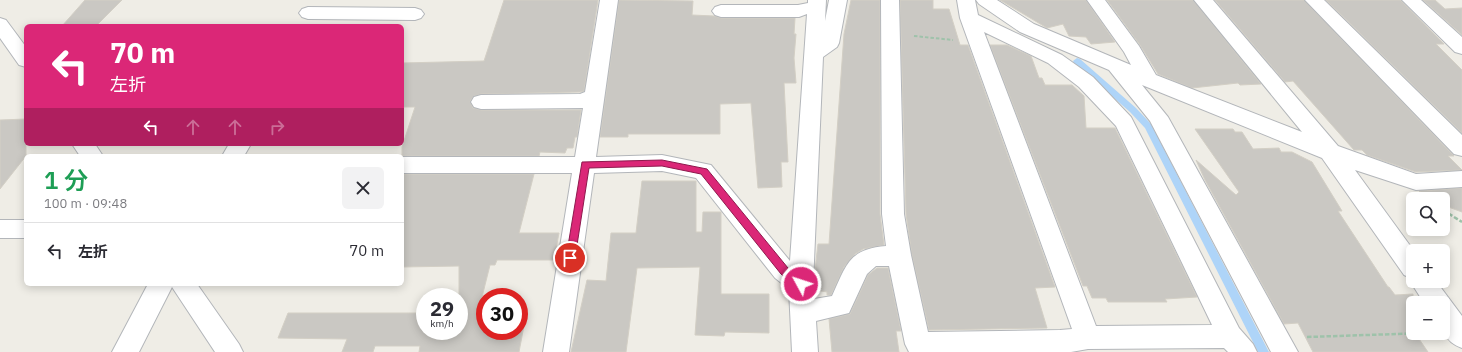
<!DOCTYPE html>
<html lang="ja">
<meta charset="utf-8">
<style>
body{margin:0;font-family:"IBM Plex Sans","Noto Sans JP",sans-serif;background:#f2f2f3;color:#2b2b33;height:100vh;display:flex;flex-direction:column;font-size:15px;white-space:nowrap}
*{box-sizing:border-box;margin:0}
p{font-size:13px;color:#7c7c81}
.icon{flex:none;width:22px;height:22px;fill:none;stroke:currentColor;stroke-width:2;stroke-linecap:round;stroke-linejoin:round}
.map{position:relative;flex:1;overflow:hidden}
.side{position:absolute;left:24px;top:154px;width:380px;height:132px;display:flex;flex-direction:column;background:#fff;border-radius:6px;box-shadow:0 2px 10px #0003}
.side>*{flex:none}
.banner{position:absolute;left:24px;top:24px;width:380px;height:122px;border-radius:6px;box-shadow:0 2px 10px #0003;background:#db2777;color:#fff;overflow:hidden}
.buttons{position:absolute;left:1406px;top:192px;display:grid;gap:8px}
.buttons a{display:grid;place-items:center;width:44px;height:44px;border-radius:6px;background:#fff;box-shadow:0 2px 10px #0003;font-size:20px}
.speed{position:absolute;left:416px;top:288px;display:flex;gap:8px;font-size:20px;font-weight:700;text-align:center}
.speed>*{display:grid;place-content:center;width:52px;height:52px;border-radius:50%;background:#fff;box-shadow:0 2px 10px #0003;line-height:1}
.speed small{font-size:10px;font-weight:400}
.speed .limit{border:6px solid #d22;background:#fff;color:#111}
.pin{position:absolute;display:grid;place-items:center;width:34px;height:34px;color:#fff;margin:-17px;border:2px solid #fff;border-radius:50%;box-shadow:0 1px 4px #0007}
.me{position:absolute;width:44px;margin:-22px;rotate:310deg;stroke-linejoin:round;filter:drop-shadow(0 0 3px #0008)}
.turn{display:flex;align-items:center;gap:14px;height:84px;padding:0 20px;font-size:18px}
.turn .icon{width:52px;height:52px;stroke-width:2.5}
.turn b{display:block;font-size:28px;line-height:34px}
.lanes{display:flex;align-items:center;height:38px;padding:0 20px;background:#0003;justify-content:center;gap:20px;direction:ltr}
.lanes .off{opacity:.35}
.round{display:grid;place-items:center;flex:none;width:42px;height:42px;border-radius:6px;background:#f2f2f3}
.summary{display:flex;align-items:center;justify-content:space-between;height:68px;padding:0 20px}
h1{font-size:24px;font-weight:600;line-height:30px;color:#1e9e55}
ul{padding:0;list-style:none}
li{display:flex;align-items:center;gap:12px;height:56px;padding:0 20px;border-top:1px solid #e1e1e2}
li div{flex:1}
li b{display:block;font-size:15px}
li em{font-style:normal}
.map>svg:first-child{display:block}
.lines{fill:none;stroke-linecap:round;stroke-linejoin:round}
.stream{fill:#aed4f8;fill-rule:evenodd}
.building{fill:#cac8c3;stroke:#d3cfc5}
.minor-casing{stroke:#b3b6ba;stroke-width:2}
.path-far1{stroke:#9ec2aa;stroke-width:2;stroke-dasharray:3.5 2;stroke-linecap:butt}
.path{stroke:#9ec2aa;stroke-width:2.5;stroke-dasharray:4.5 2;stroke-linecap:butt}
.minor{fill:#fff;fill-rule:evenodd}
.route{fill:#db2777;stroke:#8e194d}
</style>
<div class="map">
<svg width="1462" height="352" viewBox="0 0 1462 352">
<rect width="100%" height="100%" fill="#efede6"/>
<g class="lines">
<path class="stream" d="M1077 58 1080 59 1136 108 1151 124 1269 352H1258L1145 128 1130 112 1074 63 1073 61Z"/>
</g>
<path class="building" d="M85 0H122L96 26H62Z
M504 0H598L584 91 580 92 481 94 474 96 470 101 473 108 481 110H581L577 137H575L573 148H567L565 153 540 152 539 156H402V147L415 107H402V63L484 61Z
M619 0 693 1 692 15 714 16 721 18H795L794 34H796L794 58 796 83H784L788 162H781L782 187 758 188 751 103 720 104V134H628V137H600Z
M851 0H880V214L884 245 863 249 855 254 844 267 831 295H827V292L815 290V269L818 244H829L844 34Z
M900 0H933V9H949L960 45H968L1055 287 1035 288 1047 328 929 330 912 255 906 214Z
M1000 0H1086L1115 42 1091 44 1086 37 1069 36 1063 24 1047 28Z
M1107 0H1193L1261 84 1240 85 1238 83 1192 88 1158 74 1140 45Z
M1215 0H1304L1454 156H1448L1462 170 1416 172 1367 155 1362 150H1354L1293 81 1285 82Z
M1326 0H1400L1444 44H1436L1462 70V133Z
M1423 0H1435L1445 9 1462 8V35Z
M990 45H1007L1031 56 1039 78H1042L1045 85H1072L1084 96 1086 128H1115L1197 297 1165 299 1167 302H1108L1106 298H1092L1087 286H1083Z
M26 119V156L0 189V120Z
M1195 129H1233L1235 132H1242L1253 149 1279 148 1281 152H1292L1312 162 1342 211H1338L1388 287H1389L1395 295 1413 294V333H1415L1428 352H1313L1298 323 1284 324 1205 180 1196 160 1236 195 1239 192Z
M402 174H534L519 233H559L554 260H497L495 265H490L479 309H485V331H519V310H527L519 352H419L420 346H375L373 352H342L347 339 278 338 288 313H425V331H459V266L402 267Z
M642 181H696V232H702L703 212H721V294H769V333L725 332 724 336 695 335 700 267 637 268 626 352H571L587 280 606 281 611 233H636Z
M1462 188V212L1443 205V199H1432L1419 191Z
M877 268H888L901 331H896L899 352H832L829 319 850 314 868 275Z"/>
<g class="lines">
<g class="minor-casing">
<path id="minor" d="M600 0H618L596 157 662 155 711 165 790 261 807 14 799 17H721L715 15 712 11 715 7 721 5H798L808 3V0H826L825 21 829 0H847L839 43 837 47 823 57 813 284 814 299 832 296C846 266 848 249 886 246L882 214 881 0H899L904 214 911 255 928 332 1060 330 1072 329 960 18 957 0H975L978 15 1062 55 1093 77 1131 117 1239 328 1253 344 1257 352H1228L1224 348 1088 349 1071 352H909L905 344 889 266H876L867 274 849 313 816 321 818 352H792L789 289 775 278 696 178 662 171 594 173 569 352H543L572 173H402V157H575L583 108 481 109 474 107 471 102 474 97 481 95 580 94 585 92ZM984 32 1048 63 1079 87 1116 126 1212 325 1096 326Z
M976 0H997L1034 24 1131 65 1124 52 1087 0H1105L1139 46 1156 75 1302 132 1194 0H1213L1338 146 1416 174 1462 171V187L1416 190 1355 170 1414 251H1413V281H1436L1462 316V348C1439 340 1443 323 1443 303H1424L1410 281 1411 278 1404 275 1322 158 1142 85 1168 117 1298 352H1271L1150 121 1109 70 1020 32 979 4Z
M1305 0H1324L1462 135V156L1454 154Z
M1402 0H1421L1462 37V54L1455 52Z
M308 7 415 8 421 10 424 14 421 18 415 20 308 19 302 17 299 13 302 9Z
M0 18 6 20 26 47V67L19 65 0 38Z
M72 144H95L103 156H80Z
M229 144H251L244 156H222Z
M0 220H26V238H0Z
M148 284H197L239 344 243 352H215L172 287 139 352H112Z"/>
</g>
<path class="path-far1" d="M914 36 953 40"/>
<path class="path" d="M1443 210 1462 222
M1307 337 1426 333"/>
<use href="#minor" class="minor"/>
</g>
<path class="route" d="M662 160 707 169 788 268 804 281 806 284 804 287C796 290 787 279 781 274L701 174 662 166 589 168 575 258 574 261H567L566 258 582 162Z"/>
</svg>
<div class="buttons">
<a><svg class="icon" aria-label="search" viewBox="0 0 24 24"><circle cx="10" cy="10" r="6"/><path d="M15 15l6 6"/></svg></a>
<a>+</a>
<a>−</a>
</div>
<div class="speed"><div>29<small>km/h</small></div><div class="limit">30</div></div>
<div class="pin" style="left:570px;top:258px;background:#d93025"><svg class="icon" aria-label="arrive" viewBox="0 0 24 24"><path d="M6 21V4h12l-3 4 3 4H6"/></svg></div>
<svg class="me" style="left:801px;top:284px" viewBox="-20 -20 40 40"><circle r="17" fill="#db2777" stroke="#fff" stroke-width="3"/><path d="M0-11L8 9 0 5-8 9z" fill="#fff"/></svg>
<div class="banner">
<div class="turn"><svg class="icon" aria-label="left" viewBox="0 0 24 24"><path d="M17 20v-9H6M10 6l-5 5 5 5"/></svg><div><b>70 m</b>左折</div></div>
<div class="lanes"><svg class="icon" aria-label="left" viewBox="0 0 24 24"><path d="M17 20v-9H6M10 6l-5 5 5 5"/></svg><svg class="icon off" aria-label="ahead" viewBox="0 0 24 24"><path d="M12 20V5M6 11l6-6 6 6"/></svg><svg class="icon off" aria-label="ahead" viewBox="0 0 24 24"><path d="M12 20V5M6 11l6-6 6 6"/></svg><svg class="icon off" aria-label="right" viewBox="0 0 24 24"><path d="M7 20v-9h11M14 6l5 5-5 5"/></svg></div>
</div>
<section class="side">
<div class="summary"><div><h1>1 分</h1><p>100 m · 09:48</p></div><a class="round"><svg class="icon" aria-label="close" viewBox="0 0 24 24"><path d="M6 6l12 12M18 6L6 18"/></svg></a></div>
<ul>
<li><svg class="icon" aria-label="left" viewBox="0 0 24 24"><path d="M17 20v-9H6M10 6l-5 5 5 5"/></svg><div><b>左折</b></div><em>70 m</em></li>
</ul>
</section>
</div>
